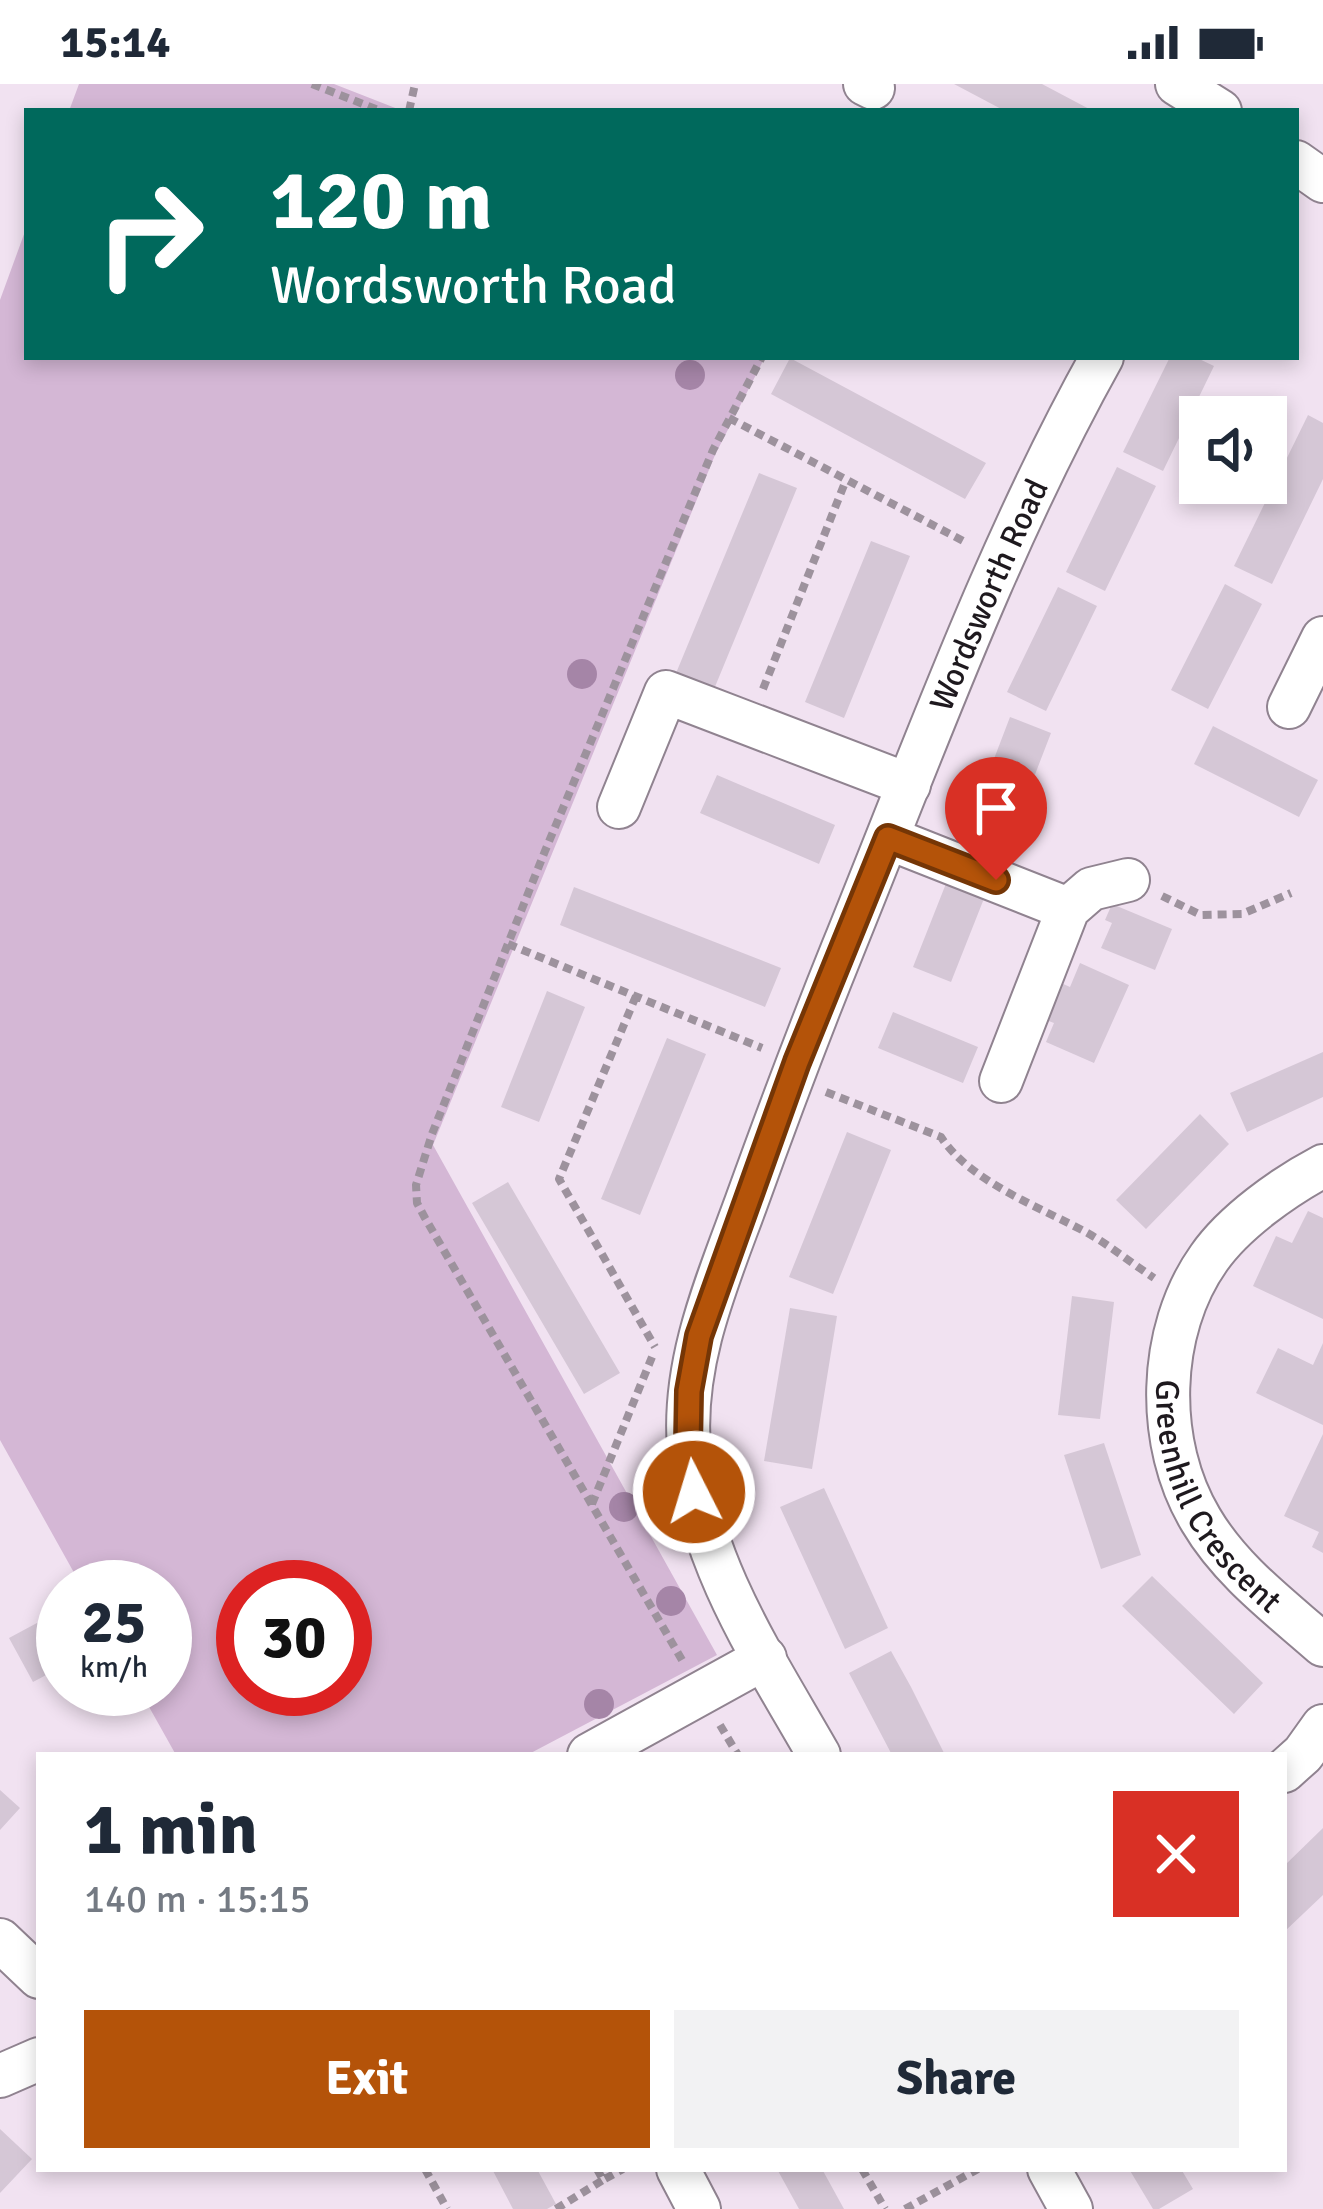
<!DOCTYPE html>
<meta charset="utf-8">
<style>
body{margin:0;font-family:Signika,sans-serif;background:#f2f2f3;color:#1f2937;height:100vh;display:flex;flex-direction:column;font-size:45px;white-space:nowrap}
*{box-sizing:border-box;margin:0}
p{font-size:39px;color:#747a83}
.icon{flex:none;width:66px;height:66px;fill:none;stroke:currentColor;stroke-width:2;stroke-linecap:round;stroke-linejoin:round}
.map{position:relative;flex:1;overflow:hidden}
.sheet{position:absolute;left:36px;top:1668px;width:1251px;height:420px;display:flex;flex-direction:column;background:#fff;border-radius:0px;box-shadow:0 6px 18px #0003}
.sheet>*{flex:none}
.guide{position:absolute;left:24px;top:24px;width:1275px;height:252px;border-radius:0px;box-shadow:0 6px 18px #0003;background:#00695c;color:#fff;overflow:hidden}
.controls{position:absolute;left:1179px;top:312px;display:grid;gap:24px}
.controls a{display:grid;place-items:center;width:108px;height:108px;border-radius:0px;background:#fff;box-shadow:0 6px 18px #0003;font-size:60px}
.speed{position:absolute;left:36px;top:1476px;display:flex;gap:24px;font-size:60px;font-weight:700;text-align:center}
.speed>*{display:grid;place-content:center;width:156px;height:156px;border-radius:50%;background:#fff;box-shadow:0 6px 18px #0003;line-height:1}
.speed small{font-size:30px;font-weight:400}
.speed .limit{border:18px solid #d22;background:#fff;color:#111}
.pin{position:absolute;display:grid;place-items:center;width:102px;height:102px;color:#fff;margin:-123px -51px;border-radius:50% 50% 50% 0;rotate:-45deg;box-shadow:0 0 12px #0007}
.pin .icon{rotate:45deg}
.me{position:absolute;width:132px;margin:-66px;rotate:355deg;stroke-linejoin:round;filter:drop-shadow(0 0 9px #0008)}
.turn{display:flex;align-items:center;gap:42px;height:252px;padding:0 48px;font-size:54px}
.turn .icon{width:156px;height:156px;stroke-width:2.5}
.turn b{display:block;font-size:84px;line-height:102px}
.round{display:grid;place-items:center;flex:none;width:126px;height:126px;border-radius:0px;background:#f2f2f3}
.headline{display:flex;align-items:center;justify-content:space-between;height:204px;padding:0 48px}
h1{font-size:72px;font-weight:700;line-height:90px}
.cta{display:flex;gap:24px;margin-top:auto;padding:24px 48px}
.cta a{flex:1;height:138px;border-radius:0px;background:#b45309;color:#fff;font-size:48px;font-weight:700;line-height:138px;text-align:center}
.cta a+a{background:#f2f2f3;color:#1f2937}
.status{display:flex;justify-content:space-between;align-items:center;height:84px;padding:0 60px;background:#fff;direction:ltr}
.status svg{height:33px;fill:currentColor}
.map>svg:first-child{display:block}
.green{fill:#d4b7d5;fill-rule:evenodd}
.building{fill:#d5c7d6}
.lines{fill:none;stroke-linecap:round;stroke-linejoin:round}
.minor-casing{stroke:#908390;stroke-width:46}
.path{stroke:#9d929d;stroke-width:8;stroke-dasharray:9 6;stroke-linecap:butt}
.minor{stroke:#fff;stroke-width:42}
.tree{fill:#a585a7}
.route-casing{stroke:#753606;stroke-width:30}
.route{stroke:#b45309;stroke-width:21}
.labels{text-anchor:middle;stroke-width:12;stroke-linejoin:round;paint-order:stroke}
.street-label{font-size:33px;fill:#1e191e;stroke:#feefff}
</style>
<div class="status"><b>15:14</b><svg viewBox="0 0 49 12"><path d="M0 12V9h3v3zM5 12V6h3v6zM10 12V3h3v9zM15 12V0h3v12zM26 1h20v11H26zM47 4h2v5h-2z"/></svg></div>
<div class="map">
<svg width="1323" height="2125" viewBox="0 0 1323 2125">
<rect width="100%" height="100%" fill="#f1e2f1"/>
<path class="green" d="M79 0H334L403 27H69Z
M27 142V273H765L715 371 433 1061 717 1571 527 1671H176L139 1605H165V1503H82L0 1356V216ZM243 1503H345V1605H243Z"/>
<path class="building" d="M954 0H1042L1093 27H1005Z
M1170 273H1195L1214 282 1163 387 1123 368Z
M790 274 986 379 965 415 771 310Z
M1308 331 1323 339V395L1272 500 1234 482Z
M1117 383 1156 402 1105 507 1066 488Z
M759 389 797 404 712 610 674 594Z
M871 457 910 472 844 634 805 618Z
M1225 500 1262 520 1208 625 1171 606Z
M1058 503 1097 522 1046 627 1007 608Z
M1010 633 1051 649 1009 758 968 743Z
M1213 642 1318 696 1299 733 1194 680Z
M717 691 835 741 819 780 700 729Z
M947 797 985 812 951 898 913 883Z
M574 803 781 884 765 923 560 841Z
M1112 820 1172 845 1155 886 1101 864 1112 839 1105 836Z
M1080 879 1129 901 1094 979 1046 958 1054 939 1046 936 1061 899 1070 903Z
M547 907 585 923 539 1038 501 1023Z
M893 928 978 963 963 999 878 964Z
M667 954 706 970 640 1131 601 1115Z
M1323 968V1013L1247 1048 1230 1009Z
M1200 1030 1229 1060 1146 1145 1116 1116Z
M847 1048 891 1066 833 1210 789 1193Z
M508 1098 620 1289 584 1310 472 1119Z
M1308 1127 1323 1134V1235L1253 1202 1276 1152 1292 1159Z
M1072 1212 1114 1218 1100 1335 1058 1331Z
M790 1224 837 1232 812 1385 764 1377Z
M1323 1259V1341L1256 1309 1278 1264 1313 1281Z
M1323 1350V1469L1312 1463 1319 1448 1284 1432Z
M1104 1359 1141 1471 1101 1485 1064 1371Z
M824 1404 888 1544 845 1565 780 1423Z
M1152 1492 1263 1599 1234 1630 1122 1522Z
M63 1525V1582L33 1598 9 1554Z
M891 1567 911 1603 945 1671H892L849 1589Z
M0 1706 20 1724 0 1746Z
M1323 1744V1811L1284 1848V1782Z
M0 2045 32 2075 0 2109Z
M492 2085H537L556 2120 547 2125H513Z
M777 2085H822L844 2125H799Z
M1129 2085H1181L1193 2105 1159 2125H1153Z"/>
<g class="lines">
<g class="minor-casing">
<g id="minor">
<path d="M865 0 873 4"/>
<path d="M1177 0 1220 27"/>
<path d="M1296 78 1323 97"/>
<path d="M1289 623 1323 554"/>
<path d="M619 723 666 608 909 701"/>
<path d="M888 754 1068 825"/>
<path d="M1001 997 1068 825 1091 805 1128 796"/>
<path id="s1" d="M1323 1082C1285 1102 1234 1138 1209 1174 1157 1247 1155 1360 1201 1436 1231 1487 1280 1523 1323 1561"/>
<path d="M589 1671 765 1574"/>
<path id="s2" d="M819 1671C765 1576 697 1476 689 1364 682 1278 717 1198 746 1119 777 1033 809 948 843 864 924 665 997 461 1102 273"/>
<path d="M1284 1687 1303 1670 1323 1642"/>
<path d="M0 1856 39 1893"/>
<path d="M0 1992 39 1975"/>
<path d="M678 2085 699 2125"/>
<path d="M1049 2085 1071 2125"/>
</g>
</g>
<path class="path" d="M312 0 381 27
M409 27 415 0
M729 334 967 459
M763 605 846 396
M1162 812 1201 831 1242 830 1291 809
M508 860 762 964
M636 912 559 1095 655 1263
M826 1008 941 1053C971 1099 1043 1124 1091 1151 1113 1164 1133 1180 1154 1194
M592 1420 652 1273
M682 1576 425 1134 417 1119 416 1101 432 1050 545 767 713 366 762 273
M720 1641 738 1671
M425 2085 447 2125
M597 2085 603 2096 623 2085
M862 2085 885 2125
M556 2125 603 2096
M905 2125 978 2085"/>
<use href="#minor" class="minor"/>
</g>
<g class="tree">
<circle cx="690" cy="291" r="15"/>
<circle cx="582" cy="590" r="15"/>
<circle cx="624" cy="1423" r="15"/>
<circle cx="671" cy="1517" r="15"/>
<circle cx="599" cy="1620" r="15"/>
</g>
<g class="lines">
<g class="route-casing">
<path id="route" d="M694 1408 688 1361 689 1307 699 1252 797 978 888 754 996 796"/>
</g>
<use href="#route" class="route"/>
</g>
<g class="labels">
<g class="street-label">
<text dy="12" stroke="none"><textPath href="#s2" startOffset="1245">Wordsworth Road</textPath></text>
<text dy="12" stroke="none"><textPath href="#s1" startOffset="408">Greenhill Crescent</textPath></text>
</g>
</g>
</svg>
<div class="controls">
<a><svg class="icon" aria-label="sound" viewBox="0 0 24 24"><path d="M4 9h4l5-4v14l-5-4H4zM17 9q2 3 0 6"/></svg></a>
</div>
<div class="speed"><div>25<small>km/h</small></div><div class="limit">30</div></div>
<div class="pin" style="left:996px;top:796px;background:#d93025"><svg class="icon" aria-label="arrive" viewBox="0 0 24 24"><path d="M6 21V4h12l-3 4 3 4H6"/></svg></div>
<svg class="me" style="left:694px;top:1408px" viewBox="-20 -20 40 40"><circle r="17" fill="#b45309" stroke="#fff" stroke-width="3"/><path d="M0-11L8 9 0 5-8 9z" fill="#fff"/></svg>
<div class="guide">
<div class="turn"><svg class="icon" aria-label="right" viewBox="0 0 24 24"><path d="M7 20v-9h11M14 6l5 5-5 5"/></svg><div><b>120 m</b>Wordsworth Road</div></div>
</div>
<section class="sheet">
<div class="headline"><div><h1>1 min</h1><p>140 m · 15:15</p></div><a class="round" style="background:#d93025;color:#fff"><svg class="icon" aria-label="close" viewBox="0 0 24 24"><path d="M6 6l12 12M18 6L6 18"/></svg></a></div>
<div class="cta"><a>Exit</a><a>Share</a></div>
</section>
</div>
